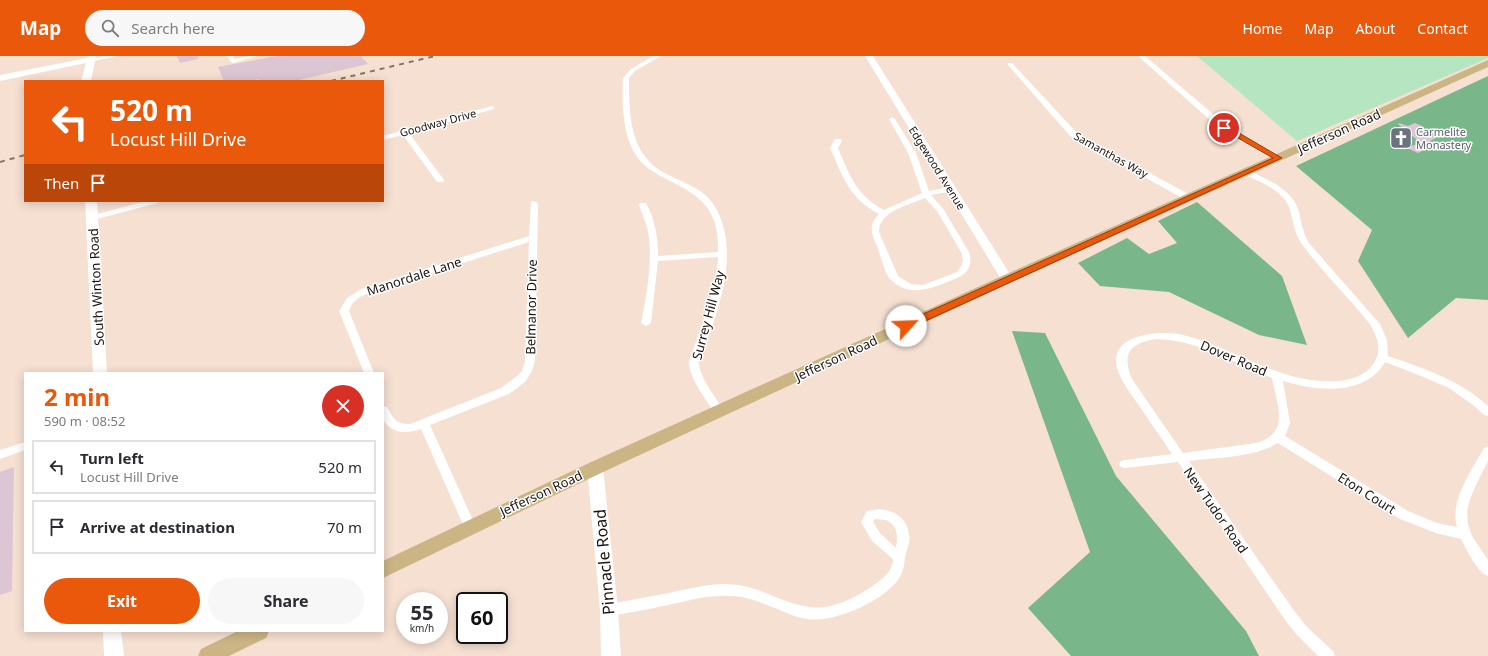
<!DOCTYPE html>
<meta charset="utf-8">
<style>
body{margin:0;font-family:"Noto Sans",sans-serif;background:#f7f7f7;color:#2b2b33;height:100vh;display:flex;flex-direction:column;font-size:15px;white-space:nowrap}
*{box-sizing:border-box;margin:0}
p{font-size:13px;color:#7c7c81}
.icon{flex:none;width:22px;height:22px;fill:none;stroke:currentColor;stroke-width:2;stroke-linecap:round;stroke-linejoin:round}
.map{position:relative;flex:1;overflow:hidden}
.details{position:absolute;left:24px;top:316px;width:360px;height:260px;display:flex;flex-direction:column;background:#fff;border-radius:0px;box-shadow:0 2px 10px #0003}
.details>*{flex:none}
.hud{position:absolute;left:24px;top:24px;width:360px;height:122px;border-radius:0px;box-shadow:0 2px 10px #0003;background:#ea580c;color:#fff;overflow:hidden}
.speed{position:absolute;left:396px;top:536px;display:flex;gap:8px;font-size:20px;font-weight:700;text-align:center}
.speed>*{display:grid;place-content:center;width:52px;height:52px;border-radius:50%;background:#fff;box-shadow:0 2px 10px #0003;line-height:1}
.speed small{font-size:10px;font-weight:400}
.speed .limit{border:2px solid #111;border-radius:6px;background:#fff;color:#111}
.pin{position:absolute;display:grid;place-items:center;width:34px;height:34px;color:#fff;margin:-17px;border:2px solid #fff;border-radius:50%;box-shadow:0 1px 4px #0007}
.me{position:absolute;width:44px;margin:-22px;rotate:65deg;stroke-linejoin:round;filter:drop-shadow(0 0 3px #0008)}
.turn{display:flex;align-items:center;gap:14px;height:84px;padding:0 20px;font-size:18px}
.turn .icon{width:52px;height:52px;stroke-width:2.5}
.turn b{display:block;font-size:28px;line-height:34px}
.then{display:flex;align-items:center;height:38px;padding:0 20px;background:#0003;gap:8px;font-size:15px}
.round{display:grid;place-items:center;flex:none;width:42px;height:42px;border-radius:21px;background:#f7f7f7}
.headline{display:flex;align-items:center;justify-content:space-between;height:68px;padding:0 20px}
h1{font-size:24px;font-weight:700;line-height:30px;color:#ea580c}
.cta{display:flex;gap:8px;margin-top:auto;padding:8px 20px}
.cta a{flex:1;height:46px;border-radius:24px;background:#ea580c;color:#fff;font-size:16px;font-weight:700;line-height:46px;text-align:center}
.cta a+a{background:#f7f7f7;color:#2b2b33}
ul{padding:0;list-style:none}
li{display:flex;align-items:center;gap:12px;height:54px;margin:0 8px 6px;padding:0 12px;border:2px solid #e1e1e2;border-radius:0px}
li div{flex:1}
li b{display:block;font-size:15px}
li em{font-style:normal}
header{display:flex;align-items:center;gap:24px;box-sizing:border-box;height:56px;padding:0 20px;background:#ea580c;color:#fff}
header strong{font-size:19px}
nav{display:flex;gap:22px;margin-inline-start:auto;font-size:14px}
.search{width:280px;height:36px;background:#f7f7f7;display:flex;align-items:center;gap:10px;box-sizing:border-box;padding:0 14px;border-radius:22px;color:#7c7c81;font-size:15px}
.map>svg:first-child{display:block}
.green{fill:#b6e5c1}
.forest{fill:#79b689}
.building{fill:#ddc6d3}
.lines{fill:none;stroke-linecap:round;stroke-linejoin:round}
.street{fill:#fff;fill-rule:evenodd}
.secondary{fill:#fff;fill-rule:evenodd}
.primary{fill:#cbb585;fill-rule:evenodd}
.rail{stroke:#84756c;stroke-width:2;stroke-dasharray:5 5;stroke-linecap:butt}
.route{fill:#ea580c;stroke:#983908}
.labels{text-anchor:middle;stroke-width:3;stroke-linejoin:round;paint-order:stroke}
.far-street-label{font-size:11px;fill:#1b130f;stroke:#fff}
.far-worship-label{font-size:11px;fill:#5b616d;stroke:#fff;text-anchor:start}
.street-label{font-size:13px;fill:#1b130f;stroke:#fff}
.near-street-label{font-size:16px;fill:#1b130f;stroke:#fff}
</style>
<header>
<strong>Map</strong>
<div class="search"><svg class="icon" aria-label="search" viewBox="0 0 24 24"><circle cx="10" cy="10" r="6"/><path d="M15 15l6 6"/></svg>Search here</div>
<nav><a>Home</a><a>Map</a><a>About</a><a>Contact</a></nav>
</header>
<div class="map">
<svg width="1488" height="600" viewBox="0 0 1488 600">
<rect width="100%" height="100%" fill="#f6e0d2"/>
<path class="green" d="M1197 0H1488V2L1297 85Z"/>
<path class="forest" d="M1488 20V244L1456 242 1408 282 1358 205 1372 174 1296 110Z
M1197 146 1282 220 1307 289 1259 279 1169 236 1100 230 1078 207 1127 182 1149 198 1177 187 1158 165Z
M1012 275 1045 277 1116 420 1246 575 1259 600H1071L1028 552 1090 496Z"/>
<path class="building" d="M177 0H198V3L180 7Z
M277 0H361L368 8 295 25H260L258 23 250 25H224L218 11Z
M1399 67 1408 70 1415 67 1424 71 1417 74 1436 82 1423 89 1398 68Z
M1417 88 1428 92 1418 97 1407 92Z
M14 411 12 535 0 539V416Z"/>
<g class="lines">
<path class="street" d="M103 0H117L90 6 87 4Z
M227 0H233L235 3 247 0H258L233 7 231 6Z
M653 0H661L635 15 629 22C629 46 629 79 644 99 665 130 708 120 722 166 734 203 722 243 709 279 705 288 697 299 699 310 703 327 716 341 724 355L723 358H715C706 342 690 325 689 306L711 242 717 216 718 201 658 205 651 267 646 270 641 267C647 237 653 205 648 175 646 166 642 158 639 149L640 147H646C655 163 658 182 658 200L718 196C719 154 703 141 668 124 657 118 645 112 638 102 622 81 622 47 623 22L631 13Z
M1138 0H1145L1227 70 1281 100V104H1275L1221 74Z
M1008 7H1012L1077 77 1192 140V144H1186L1071 81 1008 9Z
M492 50 494 51V53L409 77 444 124 443 126H437L403 79 383 84V80Z
M892 61 895 63 916 97 929 135 950 131 954 133 953 135 931 139 944 154 969 196C975 216 961 221 945 227 926 234 908 240 891 224 885 219 880 198 877 190 871 177 868 169 879 158 849 142 843 121 830 92L835 83H841L842 85 838 92C850 120 856 139 884 154L922 137 908 97 889 63ZM925 142 937 155 961 196 963 203 962 209 957 216 923 229 911 228 898 220 879 176C879 155 909 149 925 142Z
M1243 114C1250 113 1258 119 1264 122 1279 129 1294 138 1299 156 1301 166 1303 176 1308 186L1380 268 1387 284 1388 300C1423 312 1460 324 1488 350V360L1484 359 1473 349 1449 332 1421 320 1385 306C1365 341 1316 335 1283 325L1290 367 1285 380 1408 455 1437 467 1457 471C1449 445 1472 414 1484 392L1488 391V405L1476 429 1470 443 1467 455 1468 468 1472 480 1488 504V520C1477 516 1466 493 1461 483L1436 477 1400 463 1278 387C1253 402 1218 401 1189 405L1295 556 1307 571 1333 595 1335 600H1318L1297 579 1285 564 1178 406 1125 412 1121 411 1119 408 1121 405 1125 404 1172 398C1161 381 1149 365 1138 348 1130 337 1121 325 1117 312 1108 277 1162 274 1183 279 1236 292 1281 329 1338 325 1349 324 1361 321 1369 313 1379 303 1381 292 1375 278 1371 267 1361 258 1354 249 1336 229 1317 209 1301 187 1294 176 1293 165 1290 154 1284 134 1260 126 1243 118ZM1157 283C1199 284 1234 308 1272 322 1277 349 1291 377 1256 387L1183 397 1132 323C1121 297 1130 287 1157 283Z
M146 145H159L158 147 93 164 89 162 90 160Z
M531 145H534L538 147 535 305 532 315 525 326 509 338 430 369 476 471 474 475 470 476 466 475 464 471 421 373C407 378 392 378 383 364V350L387 351C393 362 397 369 410 368L501 332 517 320 522 315 525 305 529 186 371 236C361 240 352 244 349 255L374 317H364L339 255 347 242 361 233 529 180Z
M25 386V394L0 403V394Z
M880 453C895 455 907 462 909 478 911 487 906 493 905 502 904 510 903 517 898 524 880 547 834 567 806 563 794 561 783 555 772 551 756 544 740 539 722 540 704 540 686 545 668 549 649 553 629 557 609 560L604 558 602 554 604 550 609 548C629 544 649 541 669 537 686 533 704 529 722 528 756 527 774 544 804 550 828 556 851 544 871 531 881 524 893 516 893 503L872 485 861 466 867 455ZM875 463 886 464C898 470 898 480 896 492L880 477 873 466Z"/>
<path class="secondary" d="M88 0H96L91 25H81L86 7 0 25V19L87 2Z
M865 0H873L1013 223 1011 226H1003L1001 223Z
M85 145H97L107 317H93Z
M595 406 601 408 603 412 618 554 621 600H601L600 554 587 412 589 408Z
M103 575H121L124 600H104Z"/>
<path class="primary" d="M1488 4V11L1012 226 601 417 383 522V505L589 407 1002 220Z
M238 575H269L266 582 229 600H198L201 593Z"/>
<path class="rail" d="M331 25 435 0
M0 106 25 99"/>
</g>
<path class="route" d="M1222 70H1227L1282 102 910 272H903L902 270 903 267 1273 102 1222 73Z"/>
<defs>
<g id="church-square" transform="scale(1.15)"><rect x="-9" y="-9" width="18" height="18" rx="4" fill="#6b7280" stroke="#fff"/><path d="M-1.2-6h2.4v3.5h3.3v2.4h-3.3V6h-2.4V-.1h-3.3v-2.4h3.3Z" fill="#fff"/></g>
</defs>
<g fill-rule="evenodd">
<use href="#church-square" x="1401" y="82"/>
</g>
<g class="labels">
<g class="far-street-label">
<text transform="translate(438 67) rotate(-15)" y="4">Goodway Drive</text>
<text transform="translate(1111 99) rotate(29)" y="4">Samanthas Way</text>
<text transform="translate(937 112) rotate(58)" y="4">Edgewood Avenue</text>
</g>
<g class="far-worship-label">
<text x="1416" y="80">Carmelite<tspan x="1416" dy="13">Monastery</tspan></text>
</g>
<g class="street-label">
<text transform="translate(1339 75) rotate(-24)" y="5">Jefferson Road</text>
<text transform="translate(414 220) rotate(-18)" y="5">Manordale Lane</text>
<text transform="translate(96 231) rotate(-93)" y="5">South Winton Road</text>
<text transform="translate(531 251) rotate(-89)" y="5">Belmanor Drive</text>
<text transform="translate(708 259) rotate(-75)" y="5">Surrey Hill Way</text>
<text transform="translate(836 302) rotate(-25)" y="5">Jefferson Road</text>
<text transform="translate(1234 302) rotate(23)" y="5">Dover Road</text>
<text transform="translate(541 437) rotate(-25)" y="5">Jefferson Road</text>
<text transform="translate(1367 437) rotate(32)" y="5">Eton Court</text>
<text transform="translate(1216 454) rotate(55)" y="5">New Tudor Road</text>
</g>
<g class="near-street-label">
<text transform="translate(604 506) rotate(-95)" y="6">Pinnacle Road</text>
</g>
</g>
</svg>
<div class="speed"><div>55<small>km/h</small></div><div class="limit">60</div></div>
<div class="pin" style="left:1224px;top:72px;background:#d93025"><svg class="icon" aria-label="arrive" viewBox="0 0 24 24"><path d="M6 21V4h12l-3 4 3 4H6"/></svg></div>
<svg class="me" style="left:906px;top:270px" viewBox="-20 -20 40 40"><circle r="19" fill="#fff"/><path d="M0-13L10 11 0 6-10 11z" fill="#ea580c"/></svg>
<div class="hud">
<div class="turn"><svg class="icon" aria-label="left" viewBox="0 0 24 24"><path d="M17 20v-9H6M10 6l-5 5 5 5"/></svg><div><b>520 m</b>Locust Hill Drive</div></div>
<div class="then">Then<svg class="icon" aria-label="arrive" viewBox="0 0 24 24"><path d="M6 21V4h12l-3 4 3 4H6"/></svg></div>
</div>
<section class="details">
<div class="headline"><div><h1>2 min</h1><p>590 m · 08:52</p></div><a class="round" style="background:#d93025;color:#fff"><svg class="icon" aria-label="close" viewBox="0 0 24 24"><path d="M6 6l12 12M18 6L6 18"/></svg></a></div>
<ul>
<li><svg class="icon" aria-label="left" viewBox="0 0 24 24"><path d="M17 20v-9H6M10 6l-5 5 5 5"/></svg><div><b>Turn left</b><p>Locust Hill Drive</p></div><em>520 m</em></li>
<li><svg class="icon" aria-label="arrive" viewBox="0 0 24 24"><path d="M6 21V4h12l-3 4 3 4H6"/></svg><div><b>Arrive at destination</b></div><em>70 m</em></li>
</ul>
<div class="cta"><a>Exit</a><a>Share</a></div>
</section>
</div>
